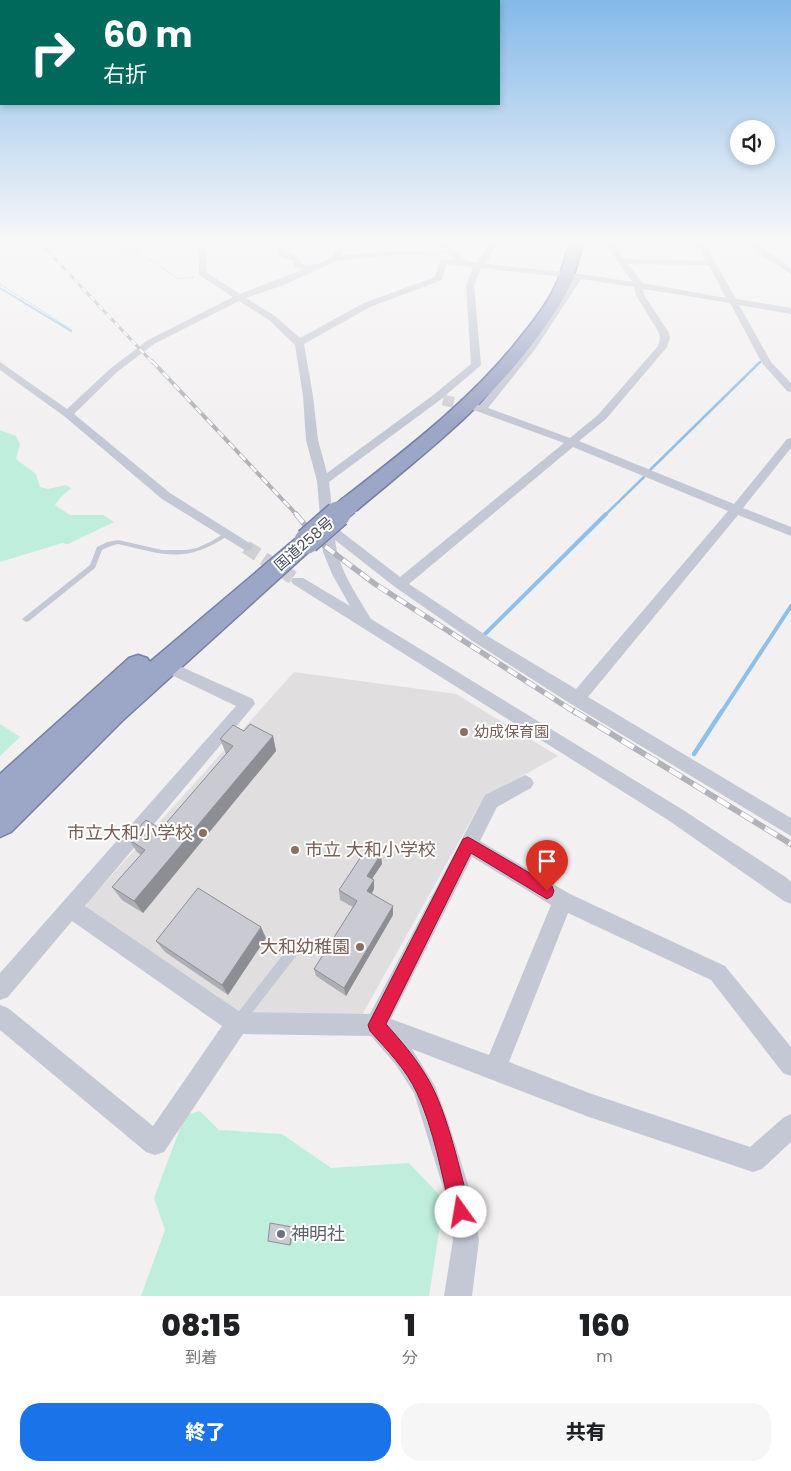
<!DOCTYPE html>
<html lang="ja">
<meta charset="utf-8">
<style>
body{margin:0;font-family:Poppins,"Noto Sans JP",sans-serif;background:#f6f6f6;color:#202124;height:100vh;display:flex;flex-direction:column;font-size:19px;white-space:nowrap}
*{box-sizing:border-box;margin:0}
p{font-size:16px;color:#757577}
.icon{flex:none;width:28px;height:28px;fill:none;stroke:currentColor;stroke-width:2;stroke-linecap:round;stroke-linejoin:round}
.map{position:relative;height:1296px;overflow:hidden}
.sheet{display:flex;flex-direction:column;background:#fff;flex:1}
.sheet>*{flex:none}
.banner{position:absolute;left:0px;top:0px;width:500px;height:105px;box-shadow:0 2px 8px #0003;background:#00695c;color:#fff;overflow:hidden}
.controls{position:absolute;left:730px;top:120px;display:grid;gap:10px}
.controls a{display:grid;place-items:center;width:45px;height:45px;border-radius:50%;background:#fff;box-shadow:0 2px 8px #0003;font-size:25px}
.pin{position:absolute;display:grid;place-items:center;width:42px;height:42px;color:#fff;margin:-51px -21px;border-radius:50% 50% 50% 0;rotate:-45deg;box-shadow:0 0 5px #0007}
.pin .icon{rotate:45deg}
.me{position:absolute;width:55px;margin:-28px;rotate:347deg;stroke-linejoin:round;filter:drop-shadow(0 0 4px #0008)}
.turn{display:flex;align-items:center;gap:18px;height:105px;padding:0 20px;font-size:22px}
.turn .icon{width:65px;height:65px;stroke-width:2.5}
.turn b{display:block;font-size:35px;line-height:42px}
.eta{display:flex;justify-content:space-evenly;align-items:center;height:85px;text-align:center}
.eta b{font-size:30px;font-weight:800;line-height:35px}
.action{display:flex;gap:10px;margin-top:auto;padding:10px 20px}
.action a{flex:1;height:58px;border-radius:20px;background:#1a73e8;color:#fff;font-size:20px;font-weight:800;line-height:58px;text-align:center}
.action a+a{background:#f6f6f6;color:#202124}
.map>svg:first-child{display:block}
.education{fill:#e0dedf}
.green{fill:#c0eedd}
.lines{fill:none;stroke-linecap:round;stroke-linejoin:round}
.stream-far3{stroke:#8ec0ea;stroke-width:2}
.stream-far2{stroke:#8ec0ea;stroke-width:2.5}
.stream-far1{stroke:#8ec0ea;stroke-width:4}
.stream{stroke:#8ec0ea;stroke-width:4.5}
.minor-tunnel-far1{stroke:#d0d0d3;stroke-width:11;stroke-dasharray:11 5.5;stroke-linecap:butt}
.minor-tunnel{stroke:#d0d0d3;stroke-width:14;stroke-dasharray:14 7;stroke-linecap:butt}
.trunk-casing{stroke:#7480a9;stroke-width:3}
.path{stroke:#78ccb7;stroke-width:1;stroke-dasharray:2 1;stroke-linecap:butt}
.service{fill:#c4c8d4;fill-rule:evenodd}
.minor{fill:#c4c8d4;fill-rule:evenodd}
.trunk{fill:#9ca6c6;fill-rule:evenodd}
.rail-far3-casing{stroke:#b2b3ba;stroke-width:3}
.rail-far2-casing{stroke:#b2b3ba;stroke-width:4}
.rail-far1-casing{stroke:#b2b3ba;stroke-width:5.5}
.rail-casing{stroke:#b2b3ba;stroke-width:6}
.rail-far3{stroke:#fff;stroke-width:2;stroke-dasharray:6;stroke-linecap:butt}
.rail-far2{stroke:#fff;stroke-width:2.5;stroke-dasharray:8;stroke-linecap:butt}
.rail-far1{stroke:#fff;stroke-width:4;stroke-dasharray:11;stroke-linecap:butt}
.rail{stroke:#fff;stroke-width:4.5;stroke-dasharray:14;stroke-linecap:butt}
.trunk-bridge-far1-casing{stroke:#7480a9;stroke-width:21;stroke-linecap:butt}
.trunk-bridge-casing{stroke:#7480a9;stroke-width:28;stroke-linecap:butt}
.trunk-bridge-far1{stroke:#9ca6c6;stroke-width:19}
.trunk-bridge{stroke:#9ca6c6;stroke-width:25}
.wall{fill:#aeafb5}
.shaded-wall{fill:#8d8e93}
.building{fill:#cacbd2;stroke:#8d8e93}
.route{fill:#e11d48;stroke:#92132f}
.education-dot{fill:#8d6e63;stroke:#fff;stroke-width:2}
.worship-dot{fill:#6b7280;stroke:#fff;stroke-width:2}
.labels{text-anchor:middle;stroke-width:4;stroke-linejoin:round;paint-order:stroke}
.street-label{font-size:15px;fill:#484e5d;stroke:#fff}
.education-label{font-size:15px;fill:#785e54;stroke:#fff;text-anchor:start}
.near-education-label{font-size:18px;fill:#785e54;stroke:#fff;text-anchor:end}
.near-worship-label{font-size:18px;fill:#5b616d;stroke:#fff;text-anchor:start}
</style>
<div class="map">
<svg width="791" height="1296" viewBox="0 0 791 1296">
<rect width="100%" height="100%" fill="#f2f0f0"/>
<path class="education" d="M294 672 456 694 558 756 484 797 362 1015 242 1014 86 910 87 903Z"/>
<path class="green" d="M0 430 16 436 20 444 16 459 36 474 40 487 48 489 66 485 71 488 61 497 55 505 70 515H103L114 522 68 544 62 543 0 562Z
M0 724 20 737 0 756Z
M200 1111 219 1130 282 1134 331 1168 409 1163 444 1200 429 1296H141L165 1230 154 1198 185 1115Z"/>
<g class="lines">
<path class="stream-far3" d="M0 288 71 331"/>
<path class="stream-far2" d="M649 471 760 362
M605 515 644 477"/>
<path class="stream-far1" d="M484 635 606 514
M721 713 791 606"/>
<path class="stream" d="M694 754 722 711"/>
<path class="minor-tunnel-far1" d="M443 400 475 407"/>
<path class="minor-tunnel" d="M246 547 298 581"/>
<g class="trunk-casing">
<path id="trunk" d="M569 244H583C579 256 576 269 572 281 563 302 549 321 536 339 487 406 420 457 357 510L349 512 341 510 338 505 341 500C405 450 473 399 523 334 536 318 550 300 558 280 562 268 566 256 569 244Z
M307 534 315 536 318 541 315 546 122 721 11 832 0 837V774L129 658 138 655 147 658 150 662 299 536Z"/>
</g>
<path class="path" d="M111 244 155 262 178 279 195 277
M0 284 72 330"/>
<path class="service" d="M227 532 230 534 229 535C185 564 166 555 118 544L111 546 102 550 95 568 29 621 26 622 22 619 90 565 97 547 107 542 118 540 162 550H186L197 548 210 542Z
M296 942 300 943 301 947 300 951 244 1023 240 1024 236 1023 235 1019 236 1015 292 943Z"/>
<path class="minor" d="M195 244H203L207 253 206 272 240 294 304 269 294 267 293 261 282 258 273 244H281L288 254 300 258 301 264C311 266 323 264 331 257 341 249 336 242 353 244L345 249 340 256 390 251 445 250 440 245 447 244 465 260 477 263 488 244H496L486 264 582 274 633 282 605 244H613L624 259 706 261 697 244H705L736 299 791 308V314L739 305 771 362 791 383V392L787 391 762 363 730 303 643 289 644 295 669 333 670 338 667 347 606 419 579 441 734 504 787 439 791 438V448L743 508 791 527V536L738 515 588 697 791 818V836L571 704 474 642 395 587 335 540C338 569 357 595 371 619L680 808 787 878 791 882V904L784 901 668 820 293 584 291 581 293 578H303L350 606 332 574 323 552 317 481 306 440 303 396 295 345 269 320 239 301 154 344 117 372 74 414 170 493 251 544 253 547 251 550 246 551 162 499 64 416 0 370V362L67 409 111 368 148 340 233 297 199 275V253ZM449 254 455 260H440L435 277 364 303 300 338 275 316 246 298 286 284 336 261 390 255ZM446 264 473 267 466 285 471 364 432 396 327 473 318 440 313 396 304 344 370 307 442 280ZM628 264 709 265 726 298 642 283ZM481 268 572 278C545 324 514 365 480 405L475 404 470 407 471 409 564 443 400 577 334 526 329 482 440 400 479 367 481 365 474 285ZM581 279 634 287 636 295 659 333 660 338 658 346 598 415 570 438 488 408 536 348ZM573 447 728 511 576 689 484 634 409 584Z
M750 244H758L791 268V274L763 256Z
M164 659 253 699 255 704 85 906 240 1012 370 1014 485 795 525 775 531 778 534 783 531 788 497 807 480 841 570 894 725 966 791 1047V1076L783 1073 711 980 568 913 509 1062 589 1093 750 1147 783 1118 791 1114V1142L762 1169 753 1172 589 1117 412 1049 435 1086 448 1121 472 1197 479 1240 472 1296H444L453 1240 446 1197 414 1093 396 1065 371 1036 243 1034 164 1152 155 1155 146 1152 0 1030V1005L8 1008 153 1126 222 1026 72 921 8 997 0 1000V973L236 706 159 669 156 665 159 661ZM472 857 551 905 489 1055 391 1019Z"/>
<use href="#trunk" class="trunk"/>
<g class="rail-far3-casing">
<path id="rail-far3" d="M41 244 153 363"/>
</g>
<g class="rail-far2-casing">
<path id="rail-far2" d="M152 361 297 515"/>
</g>
<g class="rail-far1-casing">
<path id="rail-far1" d="M296 514 318 541 375 584 576 713"/>
</g>
<g class="rail-casing">
<path id="rail" d="M574 711 791 844"/>
</g>
<use href="#rail-far3" class="rail-far3"/>
<use href="#rail-far2" class="rail-far2"/>
<use href="#rail-far1" class="rail-far1"/>
<use href="#rail" class="rail"/>
<g class="trunk-bridge-far1-casing">
<path id="trunk-bridge-far1" d="M337 515 349 505"/>
</g>
<g class="trunk-bridge-casing">
<path id="trunk-bridge" d="M307 541 338 514"/>
</g>
<use href="#trunk-bridge-far1" class="trunk-bridge-far1"/>
<use href="#trunk-bridge" class="trunk-bridge"/>
</g>
<path class="wall" d="M244 731 273 736 276 751 143 913 122 900 112 887 141 855 137 852 128 839 161 829 226 754 220 739Z
M382 864 372 878 374 880V889L372 893 393 915 346 996 316 976 314 969 353 907 340 900 339 890Z
M266 938 228 995 165 952 156 941Z"/>
<path class="shaded-wall" d="M273 736 276 751 143 913 134 901Z
M381 854 382 864 368 885 367 876Z
M374 880V889L368 900 367 891Z
M393 906V915L346 996 344 988Z
M261 927 266 938 228 995 222 985Z
M292 1227H293L291 1245H290Z"/>
<path class="building" d="M250 724 273 736 134 901 112 887 145 850 128 839 146 820 161 829 233 746 220 739 233 725 244 731Z
M368 846 381 854 367 876 374 880 367 891 393 906 344 988 314 969 357 901 339 890Z
M198 888 261 927 222 985 156 941Z
M270 1223 292 1227 290 1245 268 1241Z"/>
<linearGradient id="sky" x2="0" y2="1"><stop stop-color="#84b9e9"/><stop offset="0.57" stop-color="#f9f8f8"/><stop offset="1" stop-color="#f9f8f8" stop-opacity="0"/></linearGradient>
<rect width="791" height="425" fill="url(#sky)"/>
<path class="route" d="M468 837 552 886 554 891 552 896 547 899 542 896 471 853 386 1024C401 1041 416 1058 428 1079 448 1113 460 1172 471 1212L468 1218 461 1221 454 1218 451 1212C441 1172 434 1130 417 1093 406 1069 387 1050 370 1031L368 1025 463 839Z"/>
<g class="education-dot">
<circle cx="464" cy="732" r="5"/>
<circle cx="203" cy="833" r="5"/>
<circle cx="295" cy="850" r="5"/>
<circle cx="360" cy="947" r="5"/>
</g>
<circle class="worship-dot" cx="281" cy="1234" r="5"/>
<g class="labels">
<g class="street-label">
<text transform="translate(304 544) rotate(-41)" y="5">国道258号</text>
</g>
<g class="education-label">
<text x="474" y="737">幼成保育園</text>
</g>
<g class="near-education-label">
<text x="193" y="839">市立大和小学校</text>
<text x="305" y="856" text-anchor="start">市立 大和小学校</text>
<text x="350" y="953">大和幼稚園</text>
</g>
<g class="near-worship-label">
<text x="291" y="1240">神明社</text>
</g>
</g>
</svg>
<div class="controls">
<a><svg class="icon" aria-label="sound" viewBox="0 0 24 24"><path d="M4 9h4l5-4v14l-5-4H4zM17 9q2 3 0 6"/></svg></a>
</div>
<div class="pin" style="left:547px;top:891px;background:#d93025"><svg class="icon" aria-label="arrive" viewBox="0 0 24 24"><path d="M6 21V4h12l-3 4 3 4H6"/></svg></div>
<svg class="me" style="left:461px;top:1212px" viewBox="-20 -20 40 40"><circle r="19" fill="#fff"/><path d="M0-13L10 11 0 6-10 11z" fill="#e11d48"/></svg>
<div class="banner">
<div class="turn"><svg class="icon" aria-label="right" viewBox="0 0 24 24"><path d="M7 20v-9h11M14 6l5 5-5 5"/></svg><div><b>60 m</b>右折</div></div>
</div>
</div>
<section class="sheet">
<div class="eta">
<div><b>08:15</b><p>到着</p></div>
<div><b>1</b><p>分</p></div>
<div><b>160</b><p>m</p></div>
</div>
<div class="action"><a>終了</a><a>共有</a></div>
</section>
